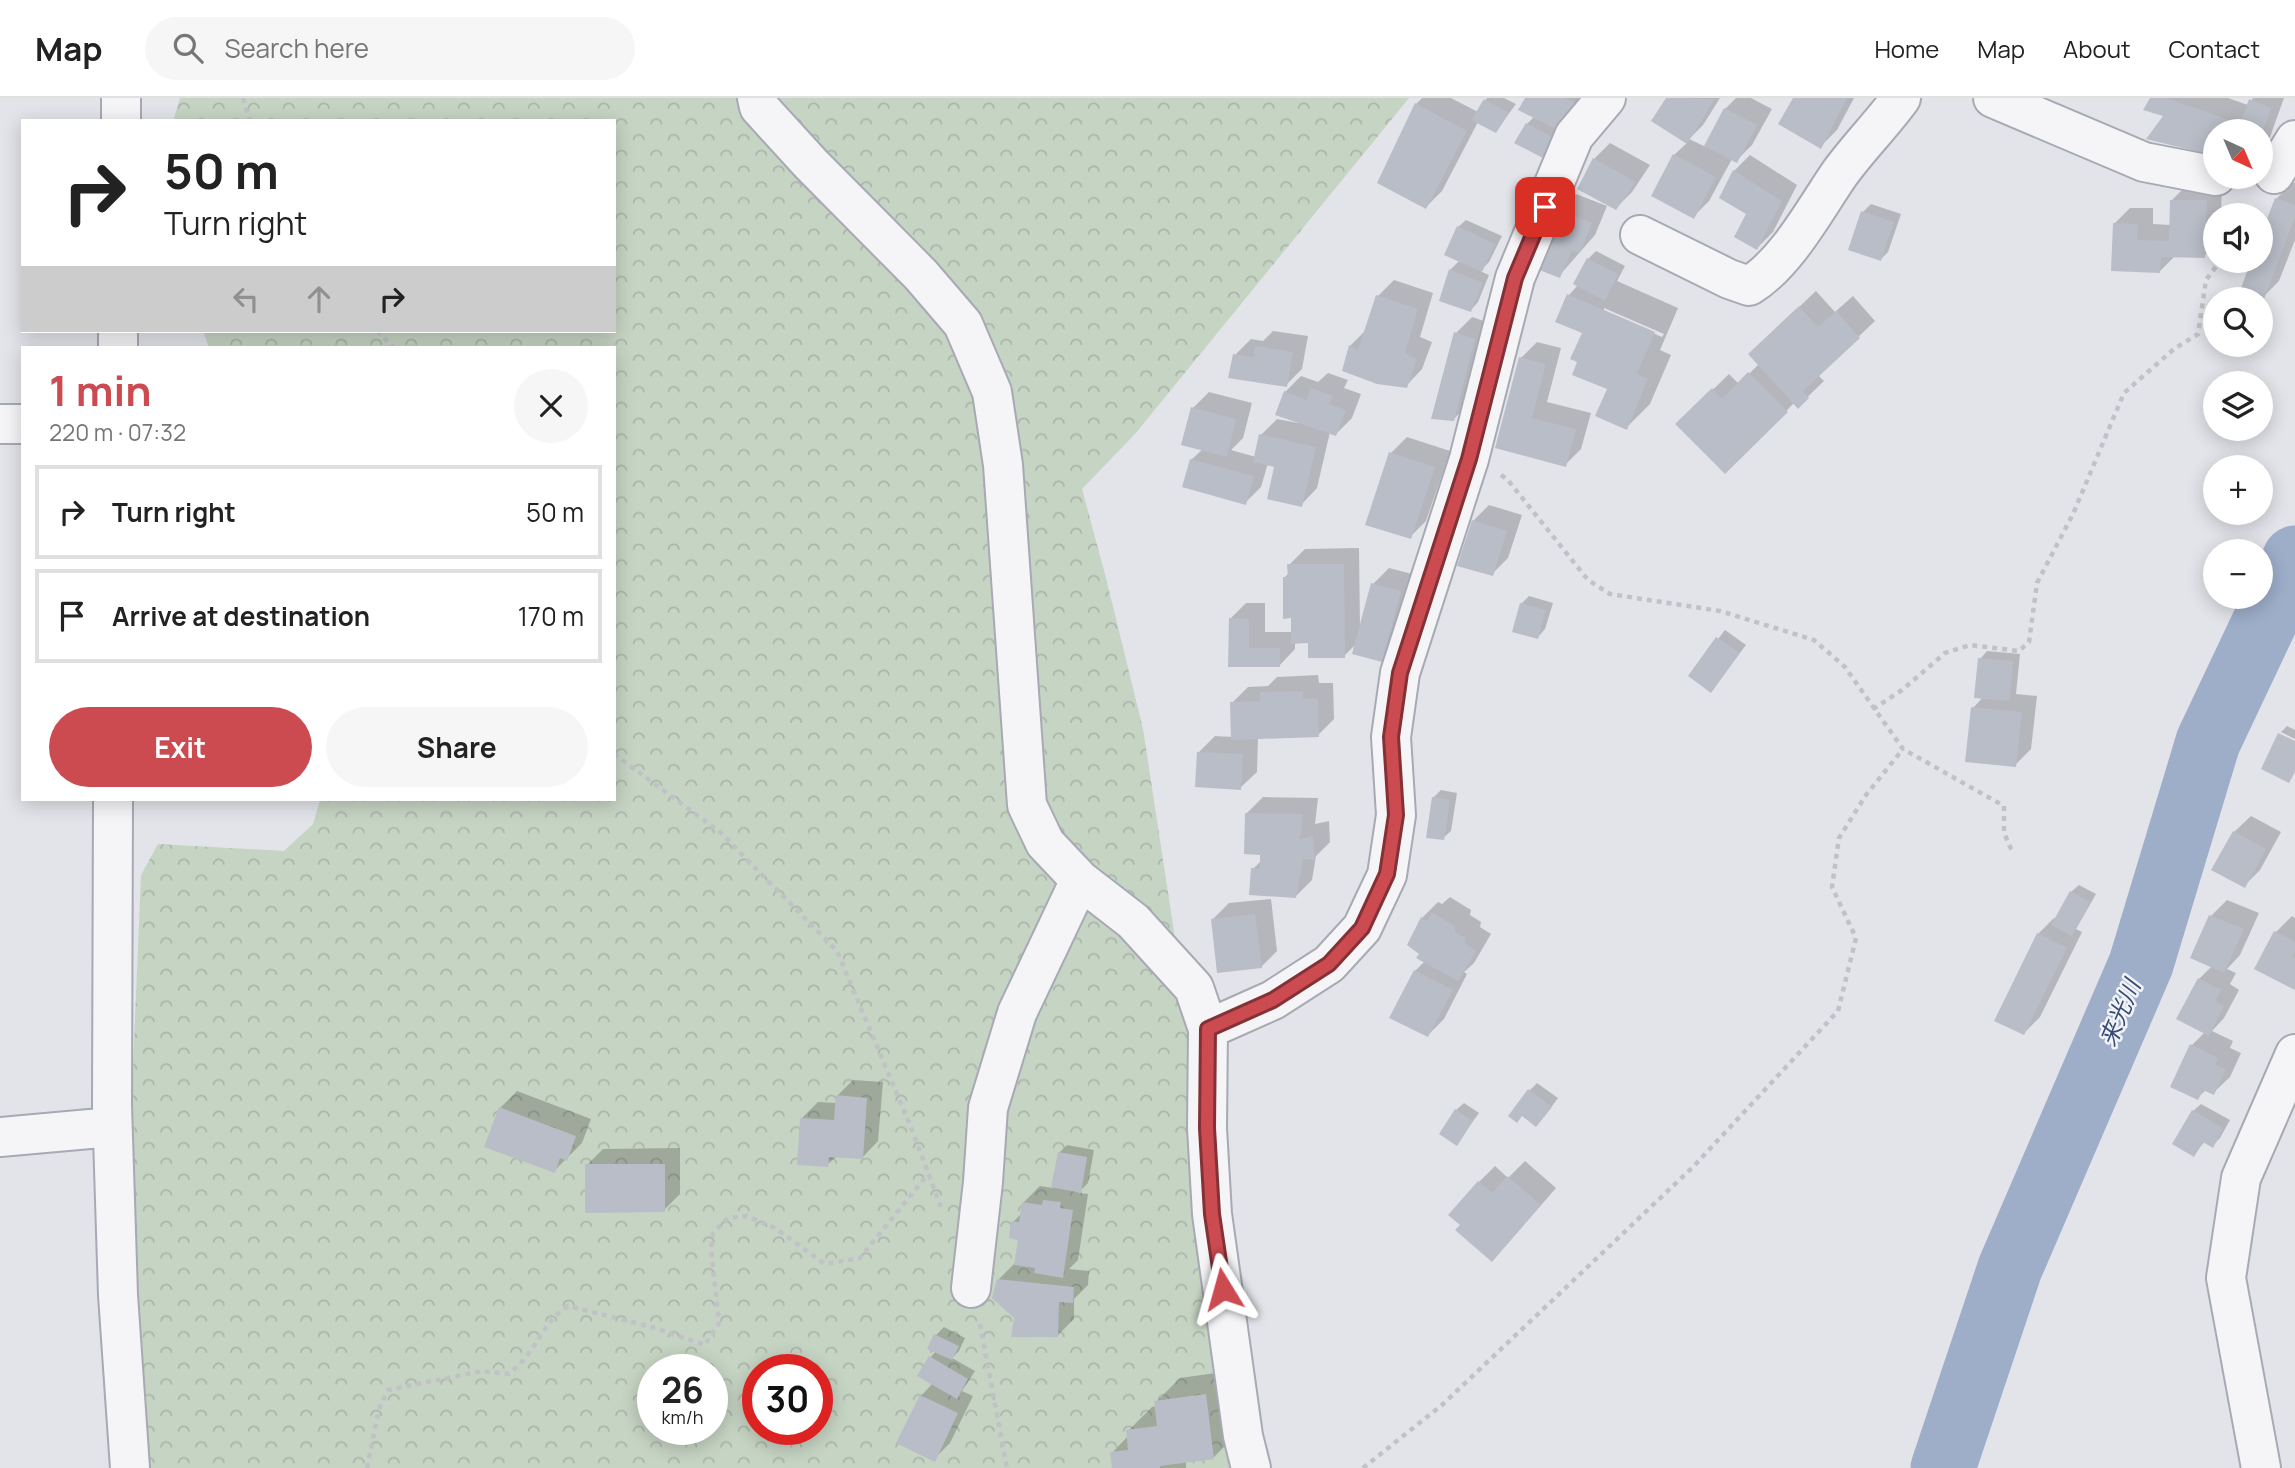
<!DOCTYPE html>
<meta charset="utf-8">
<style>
body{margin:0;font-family:Manrope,"Noto Sans JP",sans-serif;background:#f6f6f6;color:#222;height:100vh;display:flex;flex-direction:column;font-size:26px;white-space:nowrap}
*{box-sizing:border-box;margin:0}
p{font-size:23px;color:#767676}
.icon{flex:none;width:38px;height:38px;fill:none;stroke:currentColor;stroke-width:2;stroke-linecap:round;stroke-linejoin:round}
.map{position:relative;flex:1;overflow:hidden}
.drawer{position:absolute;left:21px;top:248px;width:595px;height:455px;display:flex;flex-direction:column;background:#fff;border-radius:0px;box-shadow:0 4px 18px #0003}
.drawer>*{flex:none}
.hud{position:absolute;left:21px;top:21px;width:595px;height:214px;border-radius:0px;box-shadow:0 4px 18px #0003;background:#fff;color:#222;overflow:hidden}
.needle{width:46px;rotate:136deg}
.controls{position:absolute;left:2203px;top:21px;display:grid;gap:14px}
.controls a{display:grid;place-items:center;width:70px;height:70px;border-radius:50%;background:#fff;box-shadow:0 4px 18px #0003;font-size:35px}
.speed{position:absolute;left:637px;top:1256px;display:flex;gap:14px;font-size:35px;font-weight:700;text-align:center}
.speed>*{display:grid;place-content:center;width:91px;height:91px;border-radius:50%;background:#fff;box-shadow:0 4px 18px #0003;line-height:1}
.speed small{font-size:18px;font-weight:400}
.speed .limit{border:10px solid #d22;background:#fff;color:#111}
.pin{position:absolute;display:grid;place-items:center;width:60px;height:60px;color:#fff;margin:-30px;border-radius:14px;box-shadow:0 4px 10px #0006}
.me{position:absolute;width:77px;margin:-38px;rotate:352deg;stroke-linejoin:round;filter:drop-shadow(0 0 5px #0008)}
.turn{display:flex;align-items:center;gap:24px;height:147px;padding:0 28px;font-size:32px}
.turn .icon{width:91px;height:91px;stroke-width:2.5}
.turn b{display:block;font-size:49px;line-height:60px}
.lanes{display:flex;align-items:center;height:66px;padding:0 28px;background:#0003;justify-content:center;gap:35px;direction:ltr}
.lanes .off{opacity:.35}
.round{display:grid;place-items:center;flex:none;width:74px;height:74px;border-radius:37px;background:#f6f6f6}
.head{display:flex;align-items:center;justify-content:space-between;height:119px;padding:0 28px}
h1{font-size:42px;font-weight:700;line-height:52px;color:#cb4b51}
.action{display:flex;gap:14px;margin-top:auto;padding:14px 28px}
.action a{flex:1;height:80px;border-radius:42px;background:#cb4b51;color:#fff;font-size:28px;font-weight:700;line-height:80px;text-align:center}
.action a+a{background:#f6f6f6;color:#222}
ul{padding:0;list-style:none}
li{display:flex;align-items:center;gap:21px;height:94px;margin:0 14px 10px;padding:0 14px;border:4px solid #e0e0e0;border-radius:0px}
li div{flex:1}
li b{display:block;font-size:26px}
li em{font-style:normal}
header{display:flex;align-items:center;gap:42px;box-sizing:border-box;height:98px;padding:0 35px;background:#fff;border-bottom:2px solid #e0e0e0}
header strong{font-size:33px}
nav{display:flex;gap:38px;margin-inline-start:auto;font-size:24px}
.search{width:490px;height:63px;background:#f6f6f6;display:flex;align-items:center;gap:18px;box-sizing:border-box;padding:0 24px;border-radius:38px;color:#767676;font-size:26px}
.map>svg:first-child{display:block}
.forest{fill:url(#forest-crowns);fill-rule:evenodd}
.shadow{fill:#0003;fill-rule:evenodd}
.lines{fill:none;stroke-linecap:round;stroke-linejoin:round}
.river{stroke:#9eaec9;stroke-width:65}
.building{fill:#b9bdc7}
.minor-casing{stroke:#a7aab4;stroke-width:42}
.path{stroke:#c0c2c8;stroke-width:4.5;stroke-dasharray:5 5;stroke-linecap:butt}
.minor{stroke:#f5f5f8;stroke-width:38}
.route-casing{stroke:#843135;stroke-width:18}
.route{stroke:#cb4b51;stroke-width:12}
.labels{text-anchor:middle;stroke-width:5;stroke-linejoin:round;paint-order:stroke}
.water-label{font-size:23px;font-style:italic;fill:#354b74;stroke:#f2f3f7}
</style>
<header>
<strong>Map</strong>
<div class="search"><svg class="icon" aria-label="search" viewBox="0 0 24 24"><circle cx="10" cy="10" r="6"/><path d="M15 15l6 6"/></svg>Search here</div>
<nav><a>Home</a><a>Map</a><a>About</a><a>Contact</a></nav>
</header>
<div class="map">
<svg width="2295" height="1370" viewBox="0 0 2295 1370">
<defs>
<pattern id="forest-crowns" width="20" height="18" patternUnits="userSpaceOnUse" patternTransform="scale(1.75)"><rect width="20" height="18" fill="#c6d4c3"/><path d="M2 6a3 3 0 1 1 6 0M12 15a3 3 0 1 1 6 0" fill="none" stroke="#aab6a9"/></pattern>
</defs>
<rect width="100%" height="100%" fill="#e2e4ea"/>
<path class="forest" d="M180 0H1409L1135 336 1082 391 1106 480 1143 631 1256 1370H150L126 1137 141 777 158 746 284 753 313 726 320 702H614V250H209L203 233H614V23H173ZM653 1272H712V1332H653ZM758 1272H817V1332H758Z"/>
<path class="shadow" d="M1422 0H1451L1478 14 1487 0H1504L1516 6 1496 33 1478 24 1442 93 1426 109 1416 6Z
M1527 0H1584L1551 50 1543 58 1517 44 1527 26 1535 18Z
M1668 0H1720L1703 27 1689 41 1706 49 1725 11 1736 0H1751L1772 11 1752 47 1736 63 1732 61 1709 103 1693 119 1674 57 1688 44 1654 22Z
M1795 0H1854L1837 32 1821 48Z
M2152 0H2228L2248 7 2253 0H2284L2270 39 2261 48V33H2216L2166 18Z
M1610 45 1650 67 1632 94 1616 110 1594 61Z
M1750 57 1797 87 1773 134 1757 150 1734 73Z
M2293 84 2295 85V142L2279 183 2263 199 2242 192 2253 163H2261V142L2277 100Z
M2188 86 2222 87 2221 117H2216V147L2204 158H2175L2160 173 2114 126 2130 110H2153V126L2171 127 2172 102Z
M1576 96 1607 108 1595 137 1559 178 1560 112Z
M1871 106 1901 116 1888 154 1881 161 1863 114Z
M1466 122 1502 138 1489 164 1480 173 1489 177 1478 204 1471 212 1450 172 1460 162 1458 129Z
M1596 153 1625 168 1617 183 1678 210 1660 252 1671 257 1650 306 1626 330 1609 291 1580 264 1584 234 1569 197 1578 187 1588 161ZM1604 210 1664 236 1662 239 1604 214Z
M1394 182 1433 195 1420 239 1432 244 1422 271 1406 288 1350 248 1366 232 1378 198Z
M1816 193 1835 214 1853 198 1875 223 1818 277 1824 283 1798 308 1795 304 1725 374 1678 326 1729 276 1739 286 1761 264 1766 240Z
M1472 219 1490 225 1470 304 1454 321 1456 235Z
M1273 233 1308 238 1302 271 1286 287 1235 257 1251 241 1263 243Z
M1537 244 1561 250 1547 304 1591 315 1581 351 1565 367 1497 349 1521 260Z
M1328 275 1348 282 1344 290 1361 296 1352 320 1336 336 1330 334 1317 390 1301 407 1276 367 1268 365 1261 389 1245 405 1191 362 1203 351 1193 310 1209 294 1252 305 1243 340 1231 352 1256 359 1261 337 1277 321 1298 325 1285 294 1301 278 1318 284Z
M1407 339 1450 353 1426 423 1410 439 1391 355Z
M1489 407 1522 417 1508 460 1492 476 1473 423Z
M1359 450 1360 530 1373 486 1389 470 1416 477 1398 546 1381 562 1357 545 1344 558 1310 544H1295V551L1279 568H1230V521L1246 505H1265V534H1292V518L1284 480 1289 475V467L1305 451Z
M1529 498 1553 505 1545 531 1538 539 1521 506Z
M1725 532 1746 547 1711 593 1690 578Z
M1987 553 2020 556 2016 596 2037 598 2031 651 2015 667 1973 610 1983 599 1980 561Z
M1318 577 1319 585H1333L1334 621 1318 637 1258 639 1257 674 1240 690 1199 654 1215 638 1233 639 1232 605 1248 589 1268 588 1277 579Z
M2287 628 2295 632V641L2281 634Z
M1441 692 1457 695 1451 733 1443 740 1433 700Z
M1263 699 1318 700 1315 726 1329 723 1330 744 1316 758 1312 782 1296 798 1253 771 1262 762 1247 715Z
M2251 718 2281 734 2260 772 2244 788 2234 734Z
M2079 787 2096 796 2076 831 2082 834 2040 919 2024 935 2038 836 2054 820 2056 821 2071 794Z
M1450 799 1471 812 1470 817 1481 824 1480 829 1491 836 1474 865 1464 874 1467 876 1444 921 1428 937 1415 873 1425 863 1421 856 1422 820 1438 804 1442 806Z
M1271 801 1277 853 1261 869 1213 821 1229 805Z
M2227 802 2259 815 2240 857 2227 871 2236 875 2230 886 2239 892 2224 920 2212 933 2233 943 2230 950 2241 955 2230 979 2213 995 2206 992 2197 1000 2192 947 2205 934 2199 881 2212 868 2193 859 2211 818Z
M2292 818 2295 820V890L2276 834Z
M853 982 883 984 878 1043 862 1060 837 1058 827 1067 802 1020 818 1004 837 1005V998Z
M1537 985 1558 1000 1544 1019 1523 1017 1530 992Z
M517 993 591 1021 582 1045 554 1073 486 1048 501 1009Z
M1464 1005 1479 1015 1457 1045 1456 1012Z
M2201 1006 2230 1022 2220 1040 2212 1048 2205 1043 2194 1057 2193 1013Z
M1067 1047 1094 1052 1088 1085 1078 1095 1088 1096 1078 1162 1069 1171 1089 1173 1088 1187 1074 1201V1221L1057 1238 1016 1219 999 1181 1015 1165 1020 1140 1013 1124 1022 1115 1023 1105 1040 1088 1053 1090 1059 1055Z
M680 1050V1096L664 1112 587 1067 603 1051Z
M1525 1063 1556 1090 1508 1145 1479 1084 1495 1068 1508 1080Z
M944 1229 965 1240 959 1253 952 1260 975 1273 962 1293 973 1298 950 1345 934 1361 899 1344 921 1298 933 1285 930 1260 936 1253V1237Z
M1230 1273 1238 1335 1214 1359 1186 1363V1370H1113L1112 1355 1128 1338V1333L1152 1309 1157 1308 1156 1304 1180 1280Z"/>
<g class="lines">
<path class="river" d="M1943 1370 2010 1170 2141 866 2208 644 2295 460"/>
</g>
<path class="building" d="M1525 0H1565L1576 6 1560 33 1518 12Z
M1666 0 1715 1 1687 46 1651 23Z
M1793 0H1847L1821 51 1778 26Z
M2150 0H2167L2240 26 2249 1 2271 10 2263 33H2216V58L2146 41 2163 18 2143 12Z
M1484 1 1509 15 1496 35 1471 22Z
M1415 5 1467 33 1426 111 1377 85Z
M1724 10 1757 27 1737 65 1704 48Z
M1526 25 1555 40 1543 60 1514 45Z
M1673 56 1716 79 1694 121 1651 98Z
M1593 60 1636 84 1616 112 1577 91Z
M1733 72 1782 103 1757 152 1734 139 1746 116 1719 100Z
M2275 100 2295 107V119L2264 201 2240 193 2251 163H2261V137Z
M2170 102H2207L2205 160 2161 159 2160 175 2111 173 2113 125 2138 126 2137 142 2169 143Z
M1559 111 1592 125 1580 155 1572 152 1560 180 1534 170Z
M1861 113 1894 124 1881 163 1848 152Z
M1457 128 1495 146 1482 174 1444 157Z
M1587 160 1618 176 1605 203 1573 186Z
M1449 171 1483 185 1471 214 1439 203Z
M1567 196 1655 234 1637 276 1648 281 1627 332 1595 318 1607 291 1572 277 1577 264 1570 261 1582 235 1555 224Z
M1376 197 1418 211 1405 255 1417 261 1407 290 1377 286 1342 273 1349 247 1358 252Z
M1799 208 1818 229 1836 213 1860 240 1803 293 1809 300 1798 311 1748 256Z
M1454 234 1475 241 1454 323 1431 321Z
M1255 248 1293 254 1287 289 1228 280 1233 256 1253 259Z
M1519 259 1546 266 1532 320 1576 331 1566 369 1495 350Z
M1748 274 1788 314 1725 376 1675 326 1712 290 1722 301Z
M1311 290 1333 298 1329 306 1346 312 1336 338 1275 317 1284 293 1306 302Z
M1191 309 1236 321 1227 359 1181 347Z
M1259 336 1316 349 1302 409 1267 401 1274 369 1253 364Z
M1389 354 1435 369 1411 441 1365 427Z
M1190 361 1254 378 1246 407 1182 389Z
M1472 422 1507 433 1493 478 1457 468Z
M1287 466H1344L1345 560H1308V545L1291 546V520L1283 521V479H1288Z
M1371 485 1401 493 1382 564 1352 556Z
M1520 505 1546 512 1538 541 1512 534Z
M1229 520 1249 521V550H1280V569H1228Z
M1716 539 1740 555 1711 595 1688 578Z
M1978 560 2013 563 2010 603 1974 600Z
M1303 593V601L1318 600 1319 639 1231 642 1230 604 1260 603V594Z
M1971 609 2022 614 2016 669 1965 664Z
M2278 635 2295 643V674L2289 685 2261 671Z
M1197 654 1243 656 1241 692 1195 689Z
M1432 699 1450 702 1444 742 1426 740Z
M1245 715 1303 716 1300 741 1313 738 1315 762 1303 761 1296 800 1249 797 1251 770 1260 771V757L1244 756Z
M2233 733 2266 751 2245 790 2211 772Z
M2070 793 2090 804 2072 838 2051 827Z
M1432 814 1456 829 1454 833 1466 840 1465 845 1476 853 1458 883 1416 860 1419 856 1407 847 1421 819 1427 823Z
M1255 816 1262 870 1217 875 1211 821Z
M2209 817 2244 831 2224 875 2190 860Z
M2274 833 2295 844V854L2292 859 2295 860V892L2254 871Z
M2037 835 2067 850 2024 937 1994 923Z
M1414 872 1453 892 1428 939 1389 920Z
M2198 880 2221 892 2215 903 2224 908 2209 938 2176 921Z
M2190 946 2218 960 2215 967 2226 971 2214 997 2203 992 2198 1002 2170 989Z
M1528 991 1552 1009 1536 1029 1522 1018 1517 1025 1508 1018Z
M836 997 867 1000 863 1061 829 1059 828 1069 797 1067 800 1020 834 1022Z
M499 1009 576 1038 567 1063 560 1060 555 1075 484 1049Z
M1455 1011 1473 1023 1457 1048 1439 1036Z
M2192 1012 2223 1030 2213 1050 2203 1044 2194 1059 2172 1046Z
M1058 1054 1087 1059 1081 1095 1051 1089Z
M585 1066H665V1114L585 1115Z
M1507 1078 1541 1107 1492 1164 1455 1132 1460 1127 1448 1117 1478 1083 1492 1095Z
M1043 1102 1061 1104 1060 1110 1073 1112 1063 1180 1034 1175 1035 1170 1014 1167 1018 1142 1009 1140 1011 1123 1019 1124 1022 1104 1042 1107Z
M997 1181 1074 1189 1073 1205 1059 1204 1058 1239H1011L1014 1220 992 1200Z
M934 1236 959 1248 952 1262 927 1251Z
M929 1258 968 1281 957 1301 917 1278Z
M1206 1296 1214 1361 1160 1368V1370H1112L1110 1354 1128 1352 1126 1332 1157 1328 1154 1303Z
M920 1297 958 1315 935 1364 896 1345Z"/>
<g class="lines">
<g class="minor-casing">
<path id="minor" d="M757 0 759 9 811 66 921 177 963 226 992 294 1003 367 1027 707 1045 745 1080 782 1133 823 1194 890 1208 931 1207 1030 1212 1116 1243 1338 1251 1370
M1993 0 2144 64 2216 78
M121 23V0
M2274 76 2295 42
M1640 137 1729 181 1749 188C1787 165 1815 111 1840 75 1859 49 1882 26 1901 0
M118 250V233
M0 326H23
M113 702 112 1007 118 1197 130 1370
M1208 931 1273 902 1329 866 1362 830 1387 777 1396 717 1391 639 1400 575 1469 361 1515 180 1574 38 1606 0
M0 1039 112 1029
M971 1190 983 1084 988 1010 1017 915 1080 782
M2261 1370 2226 1180 2241 1080 2295 956"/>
</g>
<path class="path" d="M243 0 250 23
M377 233 394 250
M1501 377 1507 381 1588 482 1610 496 1720 513 1814 542 1845 569 1903 651 2004 708V735L2012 753
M1873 611 1902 592 1945 555 1970 547 2019 553 2029 544 2037 485 2073 416 2124 295 2174 251 2198 236 2206 182 2220 163
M614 656 720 734 837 853 910 1027 941 1109
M980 1226 1007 1370
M367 1370 379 1311 388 1292 482 1273 509 1276C514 1271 520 1266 525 1260 541 1241 545 1223 568 1208L652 1229 705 1247 719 1225 711 1150 713 1135 728 1120 747 1118 775 1130 825 1166 860 1160 928 1076
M1363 1370 1442 1307 1693 1069 1838 913 1856 840 1832 789 1839 740 1866 697 1903 651"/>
<use href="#minor" class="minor"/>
</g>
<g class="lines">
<g class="route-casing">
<path id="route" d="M1223 1191 1212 1116 1207 1030 1208 931 1273 902 1329 866 1362 830 1387 776 1396 717 1391 639 1400 575 1469 361 1515 180 1545 109"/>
</g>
<use href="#route" class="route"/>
</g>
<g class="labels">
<g class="water-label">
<text transform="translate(2120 915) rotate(-67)" y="8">来光川</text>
</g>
</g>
</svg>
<div class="controls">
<a><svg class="needle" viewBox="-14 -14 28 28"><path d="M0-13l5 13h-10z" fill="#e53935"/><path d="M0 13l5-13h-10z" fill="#767676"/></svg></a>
<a><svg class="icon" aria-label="sound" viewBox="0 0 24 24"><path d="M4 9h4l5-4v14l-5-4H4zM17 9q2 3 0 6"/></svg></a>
<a><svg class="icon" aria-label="search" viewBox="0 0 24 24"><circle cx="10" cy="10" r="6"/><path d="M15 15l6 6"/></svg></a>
<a><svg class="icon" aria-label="layers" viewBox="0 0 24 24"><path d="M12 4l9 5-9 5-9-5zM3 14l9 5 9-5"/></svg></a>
<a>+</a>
<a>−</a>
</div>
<div class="speed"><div>26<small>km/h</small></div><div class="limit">30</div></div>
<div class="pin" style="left:1545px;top:109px;background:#d93025"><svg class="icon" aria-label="arrive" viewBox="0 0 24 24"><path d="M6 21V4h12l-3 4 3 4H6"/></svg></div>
<svg class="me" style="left:1223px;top:1191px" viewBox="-20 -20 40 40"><path d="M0-17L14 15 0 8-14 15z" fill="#cb4b51" stroke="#fff" stroke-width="4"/></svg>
<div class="hud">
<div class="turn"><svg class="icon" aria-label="right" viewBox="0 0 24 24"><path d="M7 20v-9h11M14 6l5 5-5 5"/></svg><div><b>50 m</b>Turn right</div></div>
<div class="lanes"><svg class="icon off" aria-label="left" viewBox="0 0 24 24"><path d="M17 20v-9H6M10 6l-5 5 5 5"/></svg><svg class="icon off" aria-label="ahead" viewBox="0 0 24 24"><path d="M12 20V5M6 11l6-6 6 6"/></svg><svg class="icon" aria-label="right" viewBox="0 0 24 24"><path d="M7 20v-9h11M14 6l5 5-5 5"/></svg></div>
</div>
<section class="drawer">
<div class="head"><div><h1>1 min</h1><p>220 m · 07:32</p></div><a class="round"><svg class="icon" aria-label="close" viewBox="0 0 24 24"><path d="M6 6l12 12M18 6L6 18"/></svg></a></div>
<ul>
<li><svg class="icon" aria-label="right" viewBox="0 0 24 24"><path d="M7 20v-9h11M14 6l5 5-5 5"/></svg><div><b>Turn right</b></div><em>50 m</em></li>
<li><svg class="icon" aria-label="arrive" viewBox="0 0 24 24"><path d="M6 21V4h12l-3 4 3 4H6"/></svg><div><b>Arrive at destination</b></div><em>170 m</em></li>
</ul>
<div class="action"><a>Exit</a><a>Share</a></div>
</section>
</div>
